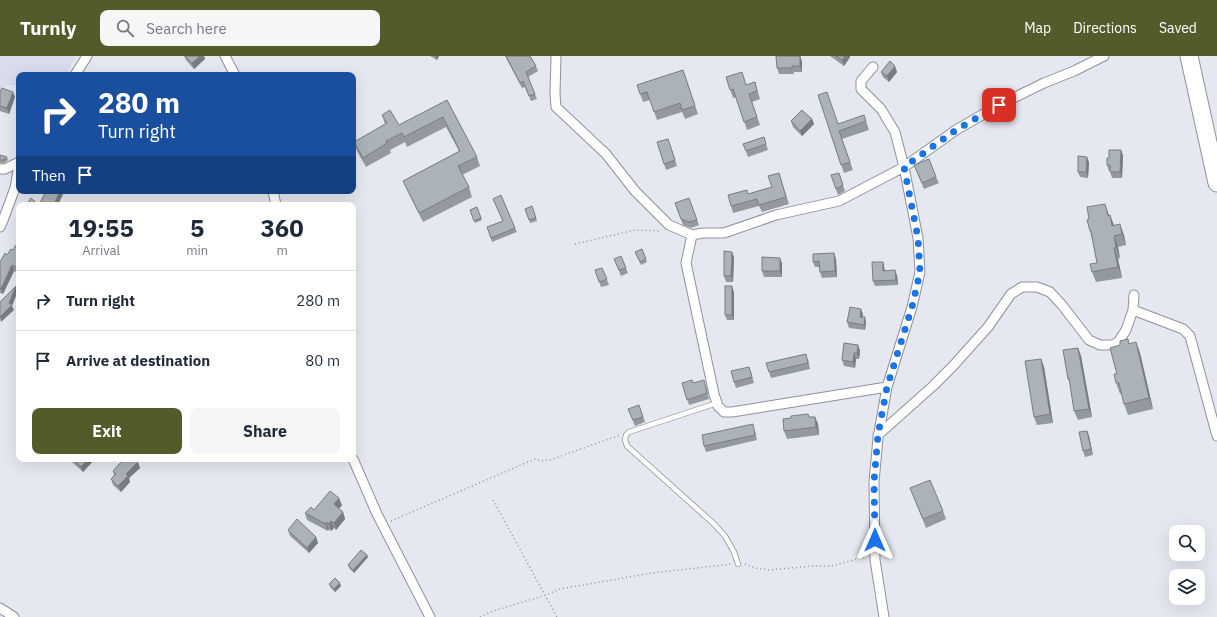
<!DOCTYPE html>
<style>
body{margin:0;font-family:"IBM Plex Sans",sans-serif;background:#f6f6f7;color:#1f2937;height:100vh;display:flex;flex-direction:column;font-size:15px;white-space:nowrap}
*{box-sizing:border-box;margin:0}
p{font-size:13px;color:#747a83}
.icon{flex:none;width:22px;height:22px;fill:none;stroke:currentColor;stroke-width:2;stroke-linecap:round;stroke-linejoin:round}
.map{position:relative;flex:1;overflow:hidden}
.panel{position:absolute;left:16px;top:146px;width:340px;height:260px;display:flex;flex-direction:column;background:#fff;border-radius:8px;box-shadow:0 4px 16px #0002}
.panel>*{flex:none}
.banner{position:absolute;left:16px;top:16px;width:340px;height:122px;border-radius:8px;box-shadow:0 4px 16px #0002;background:#1a4fa0;color:#fff;overflow:hidden}
.buttons{position:absolute;left:1169px;top:469px;display:grid;gap:8px}
.buttons a{display:grid;place-items:center;width:36px;height:36px;border-radius:8px;background:#fff;box-shadow:0 4px 16px #0002;font-size:20px}
.pin{position:absolute;display:grid;place-items:center;width:34px;height:34px;color:#fff;margin:-17px;border-radius:8px;box-shadow:0 2px 6px #0006}
.me{position:absolute;width:44px;margin:-22px;rotate:0deg;stroke-linejoin:round;filter:drop-shadow(0 0 3px #0008)}
.turn{display:flex;align-items:center;gap:14px;height:84px;padding:0 16px;font-size:18px}
.turn .icon{width:52px;height:52px;stroke-width:2.5}
.turn b{display:block;font-size:28px;line-height:34px}
.then{display:flex;align-items:center;height:38px;padding:0 16px;background:#0003;gap:8px;font-size:15px}
.eta{display:flex;justify-content:space-evenly;align-items:center;height:68px;text-align:center}
.eta b{font-size:24px;font-weight:800;line-height:28px}
.cta{display:flex;gap:8px;margin-top:auto;padding:8px 16px}
.cta a{flex:1;height:46px;border-radius:8px;background:#525c2b;color:#fff;font-size:16px;font-weight:800;line-height:46px;text-align:center}
.cta a+a{background:#f6f6f7;color:#1f2937}
ul{padding:0;list-style:none}
li{display:flex;align-items:center;gap:12px;height:60px;padding:0 16px;border-top:1px solid #e0e1e3}
li div{flex:1}
li b{display:block;font-size:15px}
li em{font-style:normal}
header{display:flex;align-items:center;gap:24px;box-sizing:border-box;height:56px;padding:0 20px;background:#525c2b;color:#fff}
header strong{font-size:19px}
nav{display:flex;gap:22px;margin-inline-start:auto;font-size:14px}
.search{width:280px;height:36px;background:#f6f6f7;display:flex;align-items:center;gap:10px;box-sizing:border-box;padding:0 14px;border-radius:8px;color:#747a83;font-size:15px}
.map>svg:first-child{display:block}
.built{fill:#d9dcec}
.lines{fill:none;stroke-linecap:round;stroke-linejoin:round}
.lane-casing{stroke:#8f9199;stroke-width:6}
.street-casing{stroke:#8f9199;stroke-width:11}
.highway-casing{stroke:#8f9199;stroke-width:19}
.path{stroke:#919299;stroke-width:1.5;stroke-dasharray:1 3;stroke-linecap:butt}
.lane{stroke:#fff;stroke-width:4.5}
.street{stroke:#fff;stroke-width:9}
.highway{stroke:#fff;stroke-width:17}
.wall{fill:#939a9f}
.shaded-wall{fill:#787d82}
.building{fill:#abb3b9;stroke:#787d82}
.route{stroke:#1a73e8;stroke-width:7;stroke-dasharray:0 12.6}
</style>
<header>
<strong>Turnly</strong>
<div class="search"><svg class="icon" aria-label="search" viewBox="0 0 24 24"><circle cx="10" cy="10" r="6"/><path d="M15 15l6 6"/></svg>Search here</div>
<nav><a>Map</a><a>Directions</a><a>Saved</a></nav>
</header>
<div class="map">
<svg width="1217" height="561" viewBox="0 0 1217 561">
<rect width="100%" height="100%" fill="#e6e8f1"/>
<path class="built" d="M0 0H76L66 19H19V29H6L0 38Z"/>
<g class="lines">
<g class="lane-casing">
<path id="lane" d="M717 347 629 376 626 379 625 384 627 390 713 467 725 480 734 496 738 508"/>
</g>
<g class="street-casing">
<path id="street" d="M225 0 235 19
M556 0 555 38 556 51 606 98 635 135 669 169 692 179 703 177H724L776 159 839 145 904 111 956 74 999 49 1044 27 1074 15 1104 0
M873 11 861 25V33L881 53 895 76 904 111 918 182 920 216 912 251 887 331 878 382 874 426 875 504 884 561
M75 19 87 0
M0 113H5L19 106
M273 135 276 149
M0 171 2 167 15 132 19 109
M692 179 686 207 714 338 718 350 724 356H732L887 331
M1133 254 1183 273 1190 280 1217 380
M878 379 933 330 953 310 988 271 1011 238 1022 231H1037L1050 236 1062 249 1089 284 1100 289H1113L1119 285 1126 274 1133 254 1134 239
M353 403 377 458 430 561
M0 552 14 561"/>
</g>
<g class="highway-casing">
<path id="highway" d="M1189 0 1217 127"/>
</g>
<path class="path" d="M575 188 635 174 661 175
M493 444 557 561
M391 465 535 403 542 405 550 404 620 379
M745 508 755 512 769 514 812 510H831L865 501
M480 561 493 555 546 539 560 533 652 517 732 508"/>
<use href="#lane" class="lane"/>
<use href="#street" class="street"/>
<use href="#highway" class="highway"/>
</g>
<path class="wall" d="M184 0H204L205 3 194 13 186 4Z
M430 0H439L437 4Z
M505 0H530L536 10 538 15 528 21 537 43 531 45 525 31 522 32Z
M800 0 802 6V16H794V18H779L777 12Z
M830 0H850V1L844 10Z
M683 14 698 58 685 63 682 56 657 64 650 44 643 46 637 29Z
M881 16H897L889 26 883 21Z
M726 21 746 29 755 26 760 43 752 46 760 69 747 74 736 41 733 42Z
M0 36H13L15 41 9 58 0 55Z
M818 39 838 68 864 59 869 74 842 83 853 114 844 117Z
M447 44 477 101 480 110 462 119 469 131 472 141 423 166 407 134 403 125 459 95 446 71 407 91 405 86 390 94 391 97 366 111 357 95 354 86 385 68 382 59 399 69Z
M812 63 814 68 802 80 793 71 791 65Z
M764 81 768 94 748 101 743 88Z
M657 86 670 88 677 110 666 114Z
M0 99 7 101 8 104 7 105 4 107H0Z
M1123 99 1122 122H1112L1110 115H1109L1107 109Z
M1089 106 1088 122 1080 121 1078 116Z
M916 114 936 121 939 127 924 133Z
M779 117 789 148 762 156 759 150 733 157 731 150 748 138 772 131Z
M839 117 845 135 838 139 831 119Z
M689 142 699 169 691 172 683 169 675 147Z
M493 143 515 172 517 176 492 186 487 171 503 165Z
M532 150 537 165 530 167 525 153Z
M477 151 482 164 475 167 470 154Z
M1110 159 1114 169 1124 179 1126 189 1118 191 1120 202 1118 203 1122 222 1096 226 1092 216 1097 207 1092 183 1090 175Z
M19 191V218L14 215 3 238 0 237V206L13 194Z
M642 193 647 206 641 209 635 196Z
M834 197 836 203 837 221 822 222 820 216 819 211H815L813 206Z
M621 200 628 217 621 220 614 203Z
M734 201 733 226H726L724 220Z
M883 206 884 210 885 215 897 219 898 229 875 230 873 225Z
M782 207V221H764L762 215Z
M602 212 609 229 601 231 595 214Z
M734 236V264H727L725 259Z
M863 258 862 261 866 266 865 274 849 272 847 266Z
M1136 286 1140 297 1153 353 1128 359 1124 348 1122 338H1120L1116 327 1117 318 1129 288Z
M858 289 860 295 859 303H856L855 312 844 310 842 304Z
M1078 292 1081 300 1092 361 1078 364 1074 355 1070 327 1068 323Z
M808 303 810 313 771 322 769 316Z
M1041 303 1044 311 1053 367 1037 369 1034 361Z
M751 316 754 327 736 332 734 326Z
M682 327H693L706 329 709 343 689 349Z
M639 349 645 366 635 370 628 353Z
M808 358 809 361H815L818 368 819 379 787 383 784 375 791 362Z
M755 374 757 384 706 396 704 390Z
M1087 375 1089 380 1093 399 1085 401 1083 395Z
M71 403H95L83 416 72 406Z
M125 405 140 412 129 422 130 426 121 436 113 429 111 423 114 419 113 415Z
M910 432 943 455 946 463 926 472Z
M342 449 339 453 343 456 345 463 336 474 334 472 331 475 329 473 328 475 307 464 305 457 314 454Z
M288 474 316 481 318 487 309 497 290 480Z
M367 499 368 501 354 517 349 512 348 509Z
M329 528 341 530 335 536 330 531Z"/>
<path class="shaded-wall" d="M200 0H204L205 3 194 13 192 7Z
M435 0H439L437 4Z
M800 0 802 6V16L800 10Z
M845 0H850V1L844 10 842 4Z
M895 10 897 16 889 26 887 20Z
M13 36 15 41 9 58 7 52Z
M812 63 814 68 802 80 800 75Z
M1121 94 1123 99 1122 122 1120 116Z
M1087 101 1089 106 1088 122 1086 116Z
M60 135H63L64 136 58 149H55L54 148Z
M1105 148 1109 159 1112 171 1108 160Z
M1110 159 1114 170 1116 181 1112 170Z
M1120 168 1124 179 1126 189 1122 178Z
M1114 180 1118 191 1120 202 1116 191Z
M1114 192 1118 203 1122 222 1118 211Z
M732 196 734 201 733 226 731 220Z
M834 197 836 203 837 221 835 215Z
M780 202 782 207V221L780 215Z
M883 206 884 210 885 220 883 215Z
M12 209 14 215 3 238 1 233Z
M895 214 897 219 898 229 896 224Z
M16 230 18 235 12 250 14 254 1 266 0 261 9 247Z
M732 230 734 236V264L732 259Z
M861 253 863 258 862 266 860 261Z
M865 261 866 266 865 274 864 269Z
M1136 286 1140 297 1153 353 1149 342Z
M858 289 860 295 859 303 857 297Z
M1078 292 1081 300 1092 361 1089 353Z
M854 297 856 303 855 312 853 306Z
M1041 303 1044 311 1053 367 1050 358Z
M815 361 818 368 819 379 816 371Z
M1087 375 1089 380 1093 399 1091 393Z
M88 403H95L83 416 81 411Z
M138 406 140 412 129 422 130 426 121 436 118 430 126 418Z
M339 442 342 449 336 456 334 448Z
M343 456 345 463 336 474 334 467Z
M331 465 334 472 331 475 329 468Z
M326 466 329 473 328 475 326 468Z
M316 481 318 487 309 497 307 492Z
M367 499 368 501 354 517 353 514Z
M340 527 341 530 335 536 334 533Z"/>
<path class="building" d="M185 0H200L192 7Z
M506 0H530L536 10 526 16 535 38 529 40 523 25 520 27Z
M776 0H800V10H792V12H777Z
M836 0H845L842 4Z
M890 5 895 10 887 20 881 16Z
M683 14 695 50 682 54 680 47 654 56 647 36 640 38 637 29Z
M742 16 746 29 755 26 757 35 749 38 757 61 744 66 733 33 730 34 726 21Z
M2 32 13 36 7 52 0 50V36Z
M827 36 838 68 864 59 866 65 839 75 850 106 841 109 818 39Z
M447 44 477 101 458 110 469 131 419 157 403 125 460 95 443 61 404 81 402 77 386 85 387 87 363 102 354 86 387 67 382 59 390 54 399 69Z
M802 54 812 63 800 75 791 65Z
M764 81 766 88 746 95 743 88Z
M668 83 675 104 664 108 657 86Z
M1109 94H1121L1120 116H1110V109H1107V102H1109Z
M0 99 7 101 6 102 3 104H0Z
M1078 100 1087 101 1086 116H1078Z
M929 103 936 121 922 127 914 109Z
M779 117 786 141 759 149 757 143 731 150 728 139 747 134 748 138 772 131 768 120Z
M839 117 843 129 836 133 831 119Z
M46 135H60L54 148 56 149H39Z
M501 139 515 172 491 182 487 171 503 165 493 143Z
M31 142 39 149H28L27 148Z
M689 142 697 164 689 166 681 163 675 147Z
M1105 148 1108 160 1110 159 1112 170 1120 168 1122 178 1114 180 1116 191 1114 192 1118 211 1092 216 1090 208 1097 207 1091 175H1090L1087 164 1089 163 1087 151Z
M532 150 536 162 529 164 525 153Z
M477 151 481 162 474 165 470 154Z
M16 189 19 191V213L12 209 1 233 0 232V206L5 197 7 199 11 193 13 194Z
M642 193 646 203 640 206 635 196Z
M724 195 732 196 731 220H724Z
M834 197 835 215 820 216 819 205 813 206V198Z
M621 200 626 212 619 214 614 203Z
M762 201 780 202V215H762Z
M872 206H883V215L895 214 896 224 873 225Z
M602 212 607 223 599 226 595 214Z
M16 230 9 247 12 249 0 261V246Z
M725 230H732V259H725Z
M850 251 861 253 860 261H865L864 269 847 266Z
M1128 283 1129 288 1136 286 1149 342 1124 348 1119 327H1116L1114 318H1117L1110 292 1120 289V285Z
M844 287 858 289 857 297H854L853 306 842 304Z
M1078 292 1089 353 1074 355 1069 322 1068 323 1063 294Z
M806 298 808 307 769 316 766 307Z
M1041 303 1050 358 1034 361 1025 305Z
M749 311 752 321 734 326 731 315Z
M692 324 693 327 704 324 707 337 687 344 682 327Z
M639 349 643 361 633 364 628 353Z
M808 358 809 361H815L816 371 784 375 783 363 791 362V360Z
M753 368 755 379 704 390 702 379Z
M1087 375 1091 393 1083 395 1079 376Z
M73 403H88L81 411Z
M128 403 130 404 131 403H134L138 406 126 418 128 420 118 430 111 423 116 418 113 415 123 404 125 405Z
M930 424 943 455 923 463 910 432Z
M330 435 339 442 334 448 343 456 334 467 331 465 329 468 326 466V468L305 457 311 451 314 454Z
M297 463 316 481 307 492 288 474Z
M361 494 367 499 353 514 348 509Z
M335 522 340 527 334 533 329 528Z"/>
<g class="lines">
<path class="route" d="M875 484 874 426 878 379 887 331 912 251 920 216 918 182 904 111 956 74 999 49"/>
</g>
</svg>
<div class="buttons">
<a><svg class="icon" aria-label="search" viewBox="0 0 24 24"><circle cx="10" cy="10" r="6"/><path d="M15 15l6 6"/></svg></a>
<a><svg class="icon" aria-label="layers" viewBox="0 0 24 24"><path d="M12 4l9 5-9 5-9-5zM3 14l9 5 9-5"/></svg></a>
</div>
<div class="pin" style="left:999px;top:49px;background:#d93025"><svg class="icon" aria-label="arrive" viewBox="0 0 24 24"><path d="M6 21V4h12l-3 4 3 4H6"/></svg></div>
<svg class="me" style="left:875px;top:484px" viewBox="-20 -20 40 40"><path d="M0-17L14 15 0 8-14 15z" fill="#1a73e8" stroke="#fff" stroke-width="4"/></svg>
<div class="banner">
<div class="turn"><svg class="icon" aria-label="right" viewBox="0 0 24 24"><path d="M7 20v-9h11M14 6l5 5-5 5"/></svg><div><b>280 m</b>Turn right</div></div>
<div class="then">Then<svg class="icon" aria-label="arrive" viewBox="0 0 24 24"><path d="M6 21V4h12l-3 4 3 4H6"/></svg></div>
</div>
<section class="panel">
<div class="eta">
<div><b>19:55</b><p>Arrival</p></div>
<div><b>5</b><p>min</p></div>
<div><b>360</b><p>m</p></div>
</div>
<ul>
<li><svg class="icon" aria-label="right" viewBox="0 0 24 24"><path d="M7 20v-9h11M14 6l5 5-5 5"/></svg><div><b>Turn right</b></div><em>280 m</em></li>
<li><svg class="icon" aria-label="arrive" viewBox="0 0 24 24"><path d="M6 21V4h12l-3 4 3 4H6"/></svg><div><b>Arrive at destination</b></div><em>80 m</em></li>
</ul>
<div class="cta"><a>Exit</a><a>Share</a></div>
</section>
</div>
